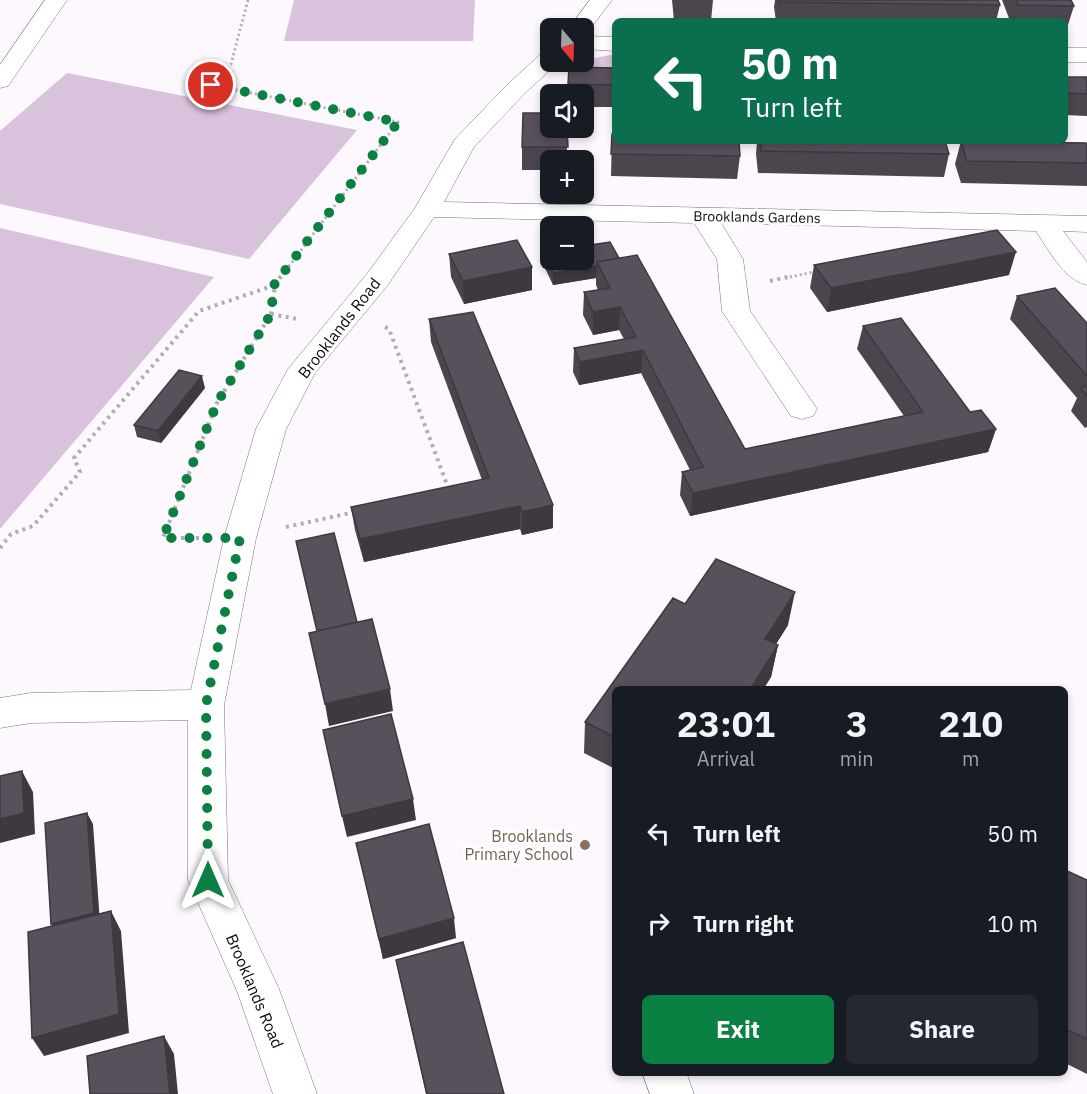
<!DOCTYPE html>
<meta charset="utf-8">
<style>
body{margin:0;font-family:"IBM Plex Sans",sans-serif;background:#242831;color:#f1f3f6;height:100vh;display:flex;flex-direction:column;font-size:22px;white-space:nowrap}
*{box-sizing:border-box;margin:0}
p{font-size:20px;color:#9ea1a6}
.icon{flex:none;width:33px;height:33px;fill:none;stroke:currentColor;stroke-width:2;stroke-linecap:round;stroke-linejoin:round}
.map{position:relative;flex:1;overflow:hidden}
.details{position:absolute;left:612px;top:686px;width:456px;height:390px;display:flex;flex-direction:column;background:#171b24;border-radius:9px;box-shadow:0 3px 9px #0003}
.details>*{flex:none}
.top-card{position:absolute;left:612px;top:18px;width:456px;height:126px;border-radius:9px;box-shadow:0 3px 9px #0003;background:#0b6e4f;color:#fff;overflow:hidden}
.needle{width:39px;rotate:161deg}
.controls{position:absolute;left:540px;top:18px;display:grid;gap:12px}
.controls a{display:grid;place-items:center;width:54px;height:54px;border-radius:9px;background:#171b24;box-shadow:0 3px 9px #0003;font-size:30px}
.pin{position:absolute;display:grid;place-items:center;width:51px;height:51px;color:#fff;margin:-26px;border:3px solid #fff;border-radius:50%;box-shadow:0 2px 6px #0007}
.me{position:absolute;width:66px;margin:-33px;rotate:0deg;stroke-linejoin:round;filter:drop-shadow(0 0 4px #0008)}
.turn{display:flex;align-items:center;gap:21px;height:126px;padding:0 30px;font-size:27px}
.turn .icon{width:78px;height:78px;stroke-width:2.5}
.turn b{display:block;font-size:42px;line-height:51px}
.eta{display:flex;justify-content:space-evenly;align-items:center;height:102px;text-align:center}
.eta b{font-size:36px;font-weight:700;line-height:42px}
.primary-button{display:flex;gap:12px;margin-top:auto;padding:12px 30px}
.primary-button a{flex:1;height:69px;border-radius:9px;background:#0b8043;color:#fff;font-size:24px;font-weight:700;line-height:69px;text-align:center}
.primary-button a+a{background:#242831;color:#f1f3f6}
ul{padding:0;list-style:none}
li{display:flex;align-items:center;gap:18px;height:90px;padding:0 30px}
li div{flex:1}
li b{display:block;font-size:22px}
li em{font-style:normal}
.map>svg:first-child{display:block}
.green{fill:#d8c2dc}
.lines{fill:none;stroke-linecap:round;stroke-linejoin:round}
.minor-casing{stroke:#7d757f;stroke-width:1}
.path-far1{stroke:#b2adb3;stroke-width:3;stroke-dasharray:2 3;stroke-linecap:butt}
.path{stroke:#b2adb3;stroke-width:4;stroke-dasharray:3 4.5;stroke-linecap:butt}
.minor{fill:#fff;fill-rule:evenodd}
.wall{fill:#4c454d}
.shaded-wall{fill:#3e383f}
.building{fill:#58505a;stroke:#3e383f;stroke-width:1.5}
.route{stroke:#0b8043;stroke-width:10;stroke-dasharray:0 18}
.education-dot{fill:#8d6e63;stroke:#fff;stroke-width:2}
.labels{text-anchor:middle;stroke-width:6;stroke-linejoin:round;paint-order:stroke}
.far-street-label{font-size:14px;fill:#0e0b0e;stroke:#fff}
.street-label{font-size:16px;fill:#0e0b0e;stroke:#fff}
.education-label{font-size:16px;fill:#785e54;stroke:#fff;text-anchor:end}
</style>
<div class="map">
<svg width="1087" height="1094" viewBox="0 0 1087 1094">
<rect width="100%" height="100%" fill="#fdf7fe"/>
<path class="green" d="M294 0H475L473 41H284Z
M615 54V73L558 72 585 60Z
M67 73 357 130 249 259 0 204V131Z
M0 228 214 277 0 529Z"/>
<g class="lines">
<g class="minor-casing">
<path id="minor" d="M45 0H67L8 86 0 88V65Z
M590 0H612L587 33H584V28H569Z
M584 36 615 37V51L584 49Z
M1065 48H1087V62H1065Z
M550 51V62L558 63 525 93 474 147 444 202 1087 216V232L1063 231 1087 262V285C1063 279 1049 250 1036 231L721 223 743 259 750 311 817 409 813 416 802 419 791 416 722 311 717 259 694 223 434 217 387 286 315 373 286 429 256 538 224 705 228 880 279 989 317 1094H273L237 991 188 880V720L31 723 0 728V698L31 693 191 690 224 538 256 429 288 369 367 274 415 208 455 139 509 83 542 53Z
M642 1072H686L694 1094H650Z"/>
</g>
<path class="path-far1" d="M248 0 231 64 211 85 398 122 280 278
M785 278 818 271"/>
<path class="path" d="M770 281 792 276
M271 314 297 319
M385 327 389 329 449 490
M286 527 355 512
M199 538H163L217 403 271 314 275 285 281 276
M0 548 11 534 33 526 80 472 74 458 199 311 275 285"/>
<use href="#minor" class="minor"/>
</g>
<path class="wall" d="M672 0H713L711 21H674Z
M775 0H998L1000 5 996 21H776L774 7Z
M1002 0H1071L1074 6 1067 28 1065 27V21H1010Z
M615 68V107H584V94H568V84Z
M1065 77H1087V116L1065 115Z
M567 128V160H550V170H522V147Z
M612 134 740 156 737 179 611 176Z
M757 141H945L949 154 944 177 758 173 756 154Z
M961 141 1087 146V186L961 183 955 164Z
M449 254 532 267V290L464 304 451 277Z
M544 254 619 258 745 449 904 416 857 349 863 326 970 412 996 429 988 452 690 516 680 495 682 472 690 470 641 373 579 385 573 372 574 348 624 339 619 330 593 335 583 315 584 292 598 290 596 285V278L553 285 544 266Z
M814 265 1009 275 827 312 810 288Z
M1017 296 1087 323V427L1085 428 1071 411 1077 398 1010 319Z
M429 319 553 505V528L522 535 520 529 364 562 355 530 351 507 482 480 431 342Z
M205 388 161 443 137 437 134 425Z
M685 604 788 625 776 644 778 645 771 677 764 688H615V769L584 753 585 722Z
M356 843 456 938 383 959Z
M1065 870 1087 880V1074L1065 1063Z
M396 960 504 1094H426L400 979Z"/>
<path class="shaded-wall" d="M1016 252 1009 275 827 312 831 288Z
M597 266 596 278 553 285V273Z
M532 267V290L464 304 463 281Z
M620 307 619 330 593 335V312Z
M643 350 641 373 579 385 580 362Z
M202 376 205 388 161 443 158 431Z
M996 429 988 452 690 516 693 493Z
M553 505V528L522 535V512Z
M520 506V529L364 562 360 539Z
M795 592 788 625 759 671 765 639Z
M778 645 771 677 764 688H751Z
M390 689 393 711 329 726 325 704Z
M22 771 33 792 35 834 0 843V819Z
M413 799 416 820 347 837 342 816Z
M87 813 93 824 100 923 57 934 51 924Z
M111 911 121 931 129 1033 44 1056 32 1038Z
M454 918 456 938 383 959 379 939Z
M164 1036 174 1054 178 1094H170Z"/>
<path class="building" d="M779 0H998L1000 5 779 2Z
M1016 0H1071L1074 6 1018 5Z
M569 67 615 68V85L568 84Z
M1065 77H1087V94L1065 93Z
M523 113H550V128H567L568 147H522Z
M612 134H615V141H739L740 156 611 154Z
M760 141H945L949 154 761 151Z
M961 141 1086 143 1087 146V163L967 161Z
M997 230 1016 252 831 288 814 265Z
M517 240 532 267 463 281 449 254Z
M610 242 619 258 597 262V266L553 273 544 254 550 252V260H584V246Z
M637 255 745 449 923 412 863 326 901 318 970 412 981 410 996 429 693 493 682 472 703 467 643 350 580 362 574 348 636 337 620 307 593 312 584 292 610 288 597 262Z
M1055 288 1087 323V376L1017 296Z
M473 312 553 505 522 512 520 506 360 539 351 507 489 478 429 319Z
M179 370 202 376 158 431 134 425Z
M1087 386V396L1080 388Z
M334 533 357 622 317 631 296 541Z
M716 559 795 592 765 639 778 645 751 688H615V737L585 722 673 598 685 604Z
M372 619 390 689 325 704 309 633Z
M391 714 413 799 342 816 323 730Z
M22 771 24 813 0 819V776Z
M87 813 94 913 51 924 45 823Z
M429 824 454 918 379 939 356 843Z
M1065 870 1087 880V1039L1065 1029 1066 998H1065Z
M111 911 119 1014 32 1038 28 932Z
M463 942 504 1094H427L396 960Z
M164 1036 170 1094H90L87 1056Z"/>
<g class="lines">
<path class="route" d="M208 880 206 705 240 538H163L217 403 271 314 274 285 398 122 211 85"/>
</g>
<circle class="education-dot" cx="585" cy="845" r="6"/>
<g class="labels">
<g class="far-street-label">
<text transform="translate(757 217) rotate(1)" y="5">Brooklands Gardens</text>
</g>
<g class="street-label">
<text transform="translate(339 328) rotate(-52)" y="6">Brooklands Road</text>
<text transform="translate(255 991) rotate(67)" y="6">Brooklands Road</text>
</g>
<g class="education-label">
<text x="573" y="842">Brooklands<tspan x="573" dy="18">Primary School</tspan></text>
</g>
</g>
</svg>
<div class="controls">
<a><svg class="needle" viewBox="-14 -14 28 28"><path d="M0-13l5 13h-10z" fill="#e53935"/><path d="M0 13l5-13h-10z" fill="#9ea1a6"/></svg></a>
<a><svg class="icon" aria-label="sound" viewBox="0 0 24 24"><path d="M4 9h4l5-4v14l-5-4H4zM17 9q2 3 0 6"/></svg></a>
<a>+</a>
<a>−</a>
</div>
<div class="pin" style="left:211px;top:85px;background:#d93025"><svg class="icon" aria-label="arrive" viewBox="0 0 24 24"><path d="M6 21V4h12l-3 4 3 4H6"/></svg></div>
<svg class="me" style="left:208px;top:880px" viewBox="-20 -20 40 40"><path d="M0-17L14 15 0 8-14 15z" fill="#0b8043" stroke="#fff" stroke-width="4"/></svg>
<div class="top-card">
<div class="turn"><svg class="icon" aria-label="left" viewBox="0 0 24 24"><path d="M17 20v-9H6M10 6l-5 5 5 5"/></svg><div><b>50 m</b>Turn left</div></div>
</div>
<section class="details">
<div class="eta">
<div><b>23:01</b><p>Arrival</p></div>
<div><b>3</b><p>min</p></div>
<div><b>210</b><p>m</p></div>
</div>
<ul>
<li><svg class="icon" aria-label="left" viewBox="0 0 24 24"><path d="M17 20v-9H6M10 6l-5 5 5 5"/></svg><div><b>Turn left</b></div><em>50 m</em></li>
<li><svg class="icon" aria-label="right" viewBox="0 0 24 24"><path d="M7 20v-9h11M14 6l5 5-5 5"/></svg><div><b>Turn right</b></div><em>10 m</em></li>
</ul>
<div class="primary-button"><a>Exit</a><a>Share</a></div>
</section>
</div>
